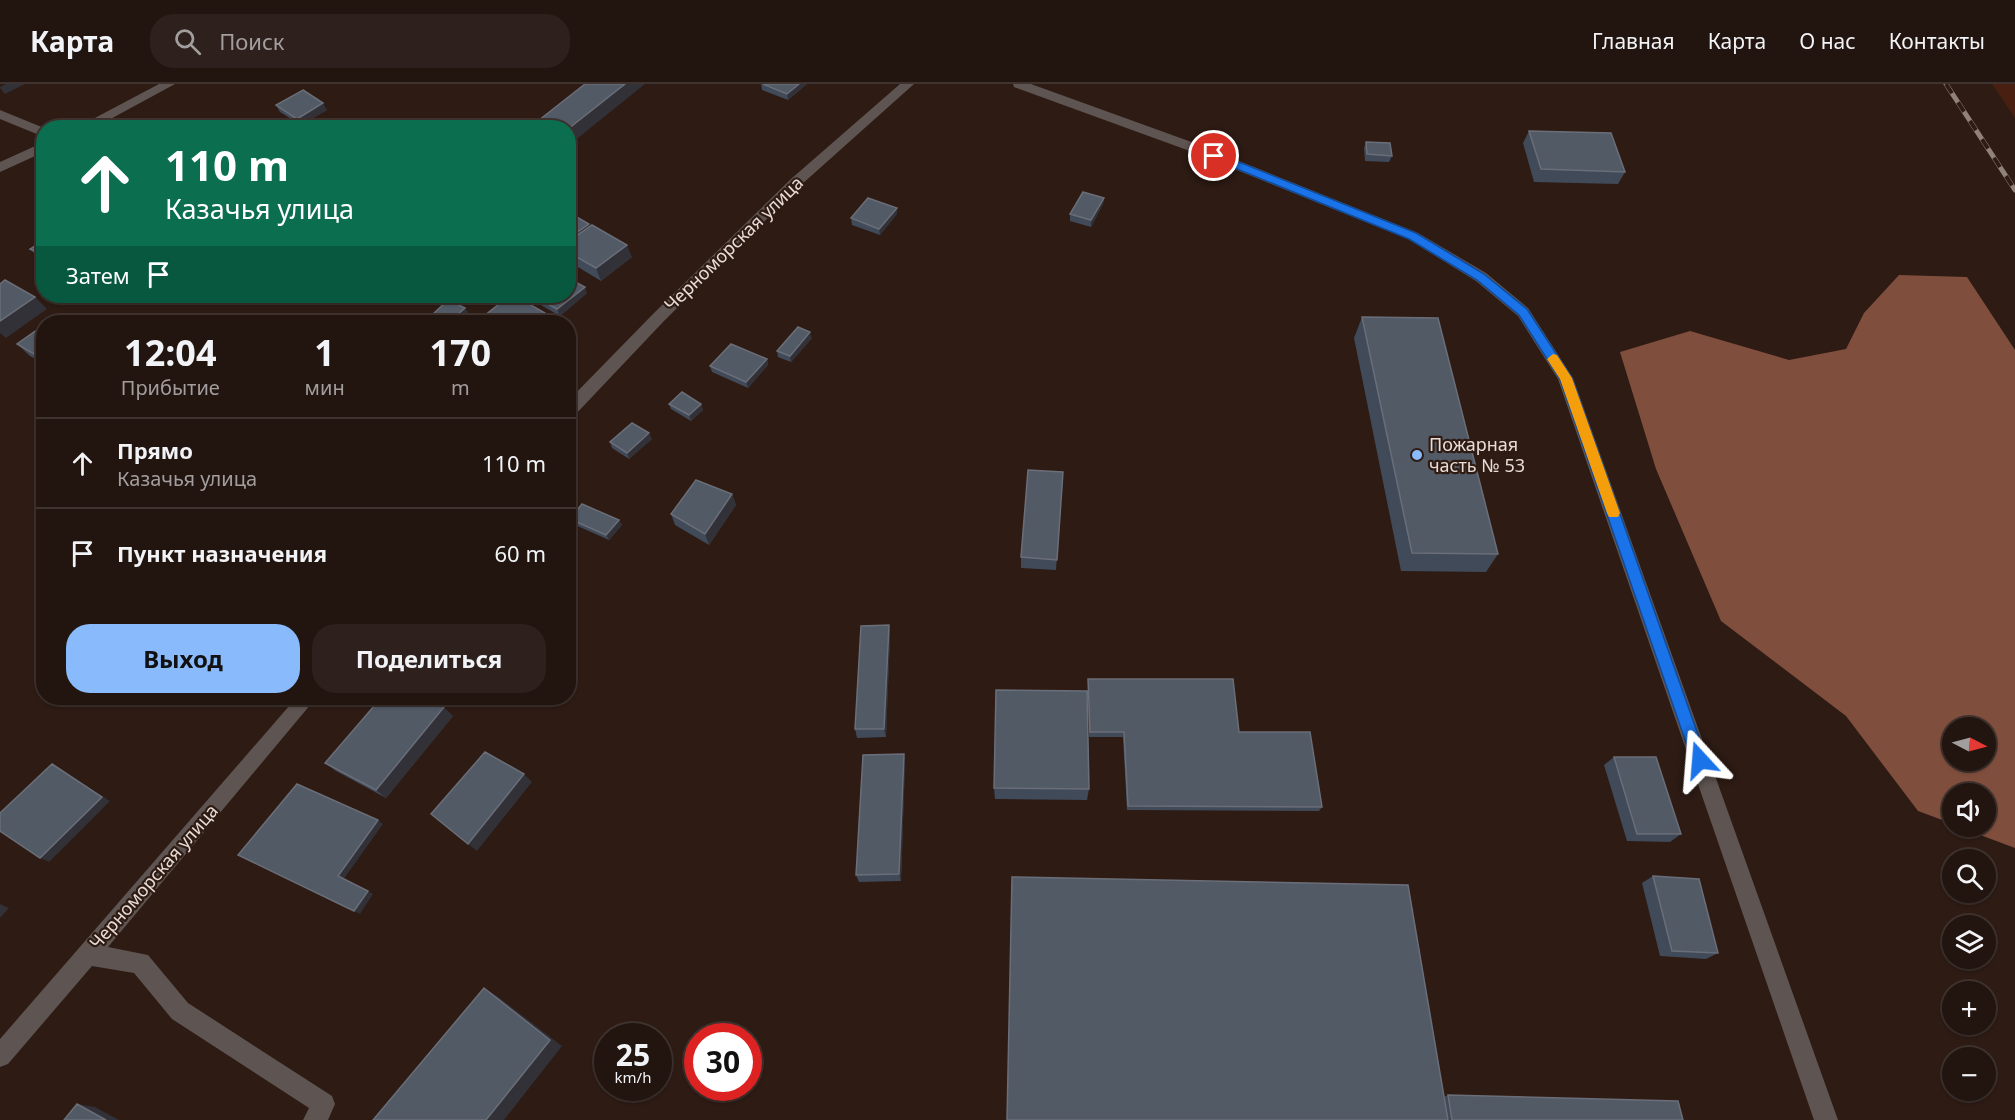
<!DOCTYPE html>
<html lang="ru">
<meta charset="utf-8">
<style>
body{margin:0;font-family:"Noto Sans",sans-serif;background:#2e211d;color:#f1f3f6;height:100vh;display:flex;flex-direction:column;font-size:22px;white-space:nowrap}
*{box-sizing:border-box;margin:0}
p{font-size:20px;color:#a29e9e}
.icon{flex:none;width:33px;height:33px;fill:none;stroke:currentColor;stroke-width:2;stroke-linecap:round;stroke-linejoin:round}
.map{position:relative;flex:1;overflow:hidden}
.side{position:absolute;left:36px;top:231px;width:540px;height:390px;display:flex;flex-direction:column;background:#22140f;border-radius:24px;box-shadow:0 2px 4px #0004,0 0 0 2px #3f332f}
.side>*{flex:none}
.top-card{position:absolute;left:36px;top:36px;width:540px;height:183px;border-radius:24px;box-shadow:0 2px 4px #0004,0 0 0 2px #3f332f;background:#0b6e4f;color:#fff;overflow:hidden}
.needle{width:39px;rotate:96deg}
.controls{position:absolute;left:1942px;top:633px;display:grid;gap:12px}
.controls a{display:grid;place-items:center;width:54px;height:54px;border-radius:50%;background:#22140f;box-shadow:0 2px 4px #0004,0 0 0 2px #3f332f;font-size:30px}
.speed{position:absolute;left:594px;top:939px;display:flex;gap:12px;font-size:30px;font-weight:700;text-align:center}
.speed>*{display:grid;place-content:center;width:78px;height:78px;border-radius:50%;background:#22140f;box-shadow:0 2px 4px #0004,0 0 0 2px #3f332f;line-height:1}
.speed small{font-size:15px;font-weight:400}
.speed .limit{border:9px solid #d22;background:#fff;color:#111}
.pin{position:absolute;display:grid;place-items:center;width:51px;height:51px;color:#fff;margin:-26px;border:3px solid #fff;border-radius:50%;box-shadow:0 2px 6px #0007}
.me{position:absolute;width:66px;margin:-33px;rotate:341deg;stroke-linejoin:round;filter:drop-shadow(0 0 4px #0008)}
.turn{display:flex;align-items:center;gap:21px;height:126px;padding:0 30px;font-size:27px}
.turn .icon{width:78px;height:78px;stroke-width:2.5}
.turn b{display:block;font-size:42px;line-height:51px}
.then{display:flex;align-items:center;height:57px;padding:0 30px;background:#0003;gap:12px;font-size:22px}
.eta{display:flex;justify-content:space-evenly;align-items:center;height:102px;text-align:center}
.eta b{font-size:36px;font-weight:700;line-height:42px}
.primary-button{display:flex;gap:12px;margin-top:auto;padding:12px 30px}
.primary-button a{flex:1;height:69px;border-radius:24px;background:#89bafc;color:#111;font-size:24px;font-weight:700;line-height:69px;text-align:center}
.primary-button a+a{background:#2e211d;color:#f1f3f6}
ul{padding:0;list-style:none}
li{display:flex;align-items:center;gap:18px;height:90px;padding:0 30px;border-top:2px solid #3f332f}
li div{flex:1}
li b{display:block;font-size:22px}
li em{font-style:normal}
header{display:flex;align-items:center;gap:36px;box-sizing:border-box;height:84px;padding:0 30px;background:#22140f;border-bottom:2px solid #3f332f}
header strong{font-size:28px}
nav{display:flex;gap:33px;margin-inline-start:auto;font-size:21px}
.search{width:420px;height:54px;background:#2e211d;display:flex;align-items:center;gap:15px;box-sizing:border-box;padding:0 21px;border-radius:24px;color:#a29e9e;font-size:22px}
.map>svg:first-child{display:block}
.green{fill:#481f10}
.water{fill:#804e3d;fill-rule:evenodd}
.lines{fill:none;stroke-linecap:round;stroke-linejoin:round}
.minor{fill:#5e5451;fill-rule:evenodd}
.rail-casing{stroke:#91817b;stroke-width:5}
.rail{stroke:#2d1b14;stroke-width:4;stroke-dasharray:11;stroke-linecap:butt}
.wall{fill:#404a59}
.shaded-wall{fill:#313137}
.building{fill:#525a66;stroke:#6a6e78;stroke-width:1.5}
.route{fill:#1a73e8;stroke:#114b97;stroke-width:1.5}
.slow{fill:#f59e0b}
.poi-dot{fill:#89bafc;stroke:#2d1b14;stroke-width:2}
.labels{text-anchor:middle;stroke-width:4.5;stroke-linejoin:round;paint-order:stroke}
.street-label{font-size:18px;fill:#e9dcd7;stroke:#2d1b14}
.poi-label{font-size:18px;fill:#e9dcd7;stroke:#2d1b14;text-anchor:start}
</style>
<header>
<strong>Карта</strong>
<div class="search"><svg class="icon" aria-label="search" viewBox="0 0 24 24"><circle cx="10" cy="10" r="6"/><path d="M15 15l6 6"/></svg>Поиск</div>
<nav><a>Главная</a><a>Карта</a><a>О нас</a><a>Контакты</a></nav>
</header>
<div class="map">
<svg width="2015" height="1036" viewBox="0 0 2015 1036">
<rect width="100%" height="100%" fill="#2d1b14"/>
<path class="green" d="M1992 0H2015V34Z"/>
<path class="water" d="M1899 191 1967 193 2015 266V764L1959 743 1986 742V710H1953V740L1918 727 1846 632 1721 537 1656 385 1620 268 1690 247 1789 276 1846 265 1864 229ZM1953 644H1986V676H1953Z"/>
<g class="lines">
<path class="minor" d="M159 0H175L94 44H76Z
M900 0H914L801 101 664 237 574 332 568 334V317L654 229 791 95Z
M1013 0H1031L1197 60 1418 149 1486 189 1528 224 1573 294 1838 1036H1814L1558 295 1518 232 1476 197 1408 155 1187 66 1014 3Z
M0 26 44 44V53L0 35Z
M44 58V68L0 88V78Z
M296 614H316L108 863 148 871 188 919 332 1012 335 1020 328 1036H303L309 1024 172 935 134 889 92 882 8 980 0 983V955Z"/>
<g class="rail-casing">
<path id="rail" d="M1946 0 2015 106"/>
</g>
<use href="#rail" class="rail"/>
</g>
<path class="wall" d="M761 0H807L788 16 762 6Z
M276 21 327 26 301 41 280 28Z
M1529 47 1625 88 1618 100 1534 98 1523 59Z
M1366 58 1392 72 1389 78 1365 77 1364 64Z
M1104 114 1103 120 1091 143 1070 137V130Z
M897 124V130L880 151 852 141 851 134Z
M568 128 590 142 632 173 601 197 568 177V158L578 151 568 145Z
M44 156V175L36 171 30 165Z
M587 209 560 232 525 212H568Z
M396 212H423L412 220Z
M469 230 459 238H434L430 233Z
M1362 233 1498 470 1486 488 1401 487 1354 254Z
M44 241V280L30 272 17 260Z
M812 254 791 278 778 273 777 267Z
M767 275 768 281 748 304 712 288 710 282Z
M669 320H701L703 326 691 337 671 325Z
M652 355 629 375 612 364 610 358Z
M1063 388 1056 486 1021 484V473Z
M732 410 736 421 709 461 675 441 671 430Z
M570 435 619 436 622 441 609 456 573 440Z
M889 541 890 551 886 653 857 654 855 645Z
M1088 595 1239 648 1322 723 1319 727 1127 726 1123 653H1089Z
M453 632 386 714 336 687 325 679Z
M904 670 905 678 901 797 859 798 856 791Z
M1614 673 1681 750 1670 758 1627 757 1604 681Z
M994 704 1089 705 1087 716 995 715Z
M1653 792 1718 869 1706 875 1660 872 1642 799Z
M1448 1011 1683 1036H1007L1444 1013Z"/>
<path class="shaded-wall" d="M6 0H25L5 10 0 4V3Z
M625 0H645L568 62V45Z
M799 0H807L788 16 787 10Z
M323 19 327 26 301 41 297 35Z
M571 96 574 103 568 107V99Z
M1104 114 1103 120 1091 143V136Z
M897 124V130L880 151 879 145Z
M589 140 591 146 582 153 579 147Z
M627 161 632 173 601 197 596 184Z
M585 203 587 209 560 232 557 225Z
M411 212H423L412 220 408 214Z
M35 213 47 225 6 254 0 249V237Z
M465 224 469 230 459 238H449Z
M545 229 550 238H533Z
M810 248 812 254 791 278 790 272Z
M767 275 768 281 748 304 746 298Z
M701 320 703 326 691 337 689 331Z
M649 349 652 355 629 375 627 369Z
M732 410 736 421 709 461 705 450Z
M619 436 622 441 609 456 606 451Z
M889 541 890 551 886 653 884 645Z
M444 623 453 632 386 714 376 706Z
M904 670 905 678 901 797 899 790Z
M52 680 110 717 49 778 40 774Z
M524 690 532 698 477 767 468 760Z
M378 736 383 740 343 796 338 792Z
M368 807 373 810 360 830 354 827Z
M0 820 9 824 0 834Z
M484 904 497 912 562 962 504 1036H486Z
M77 1020 95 1023 119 1036H106Z"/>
<path class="building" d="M585 0H625L568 45V44H529Z
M763 0H799L787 10Z
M303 6 323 19 297 35 276 21Z
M369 40 377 44H364Z
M1529 47 1611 49 1625 88 1541 85Z
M1366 58 1390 59 1392 72 1367 70Z
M1083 108 1104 114 1091 136 1070 130Z
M868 114 897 124 879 145 851 134Z
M568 128 589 140 579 147 568 140Z
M592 141 627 161 596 184 568 168V158Z
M44 156V171L30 165Z
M568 194 585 203 557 225 533 212H568Z
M5 196 35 213 0 237V200Z
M509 212H515L545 229 533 238H484L479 236Z
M448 216 465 224 449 238H442L430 233Z
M1362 233 1438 234 1498 470 1412 469Z
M53 235 59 238H48Z
M44 241V276L17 260Z
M798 243 810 248 790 272 777 267Z
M731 260 767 275 746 298 710 282Z
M682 308 701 320 689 331 669 320Z
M632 339 649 349 627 369 610 358Z
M1028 386 1063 388 1057 476 1021 473Z
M696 396 732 410 705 450 671 430Z
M582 420 619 436 606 451 570 435Z
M889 541 884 645H855L861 542Z
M1088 595H1233L1239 648H1310L1322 723 1128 722 1124 648H1090Z
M996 606 1087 607 1089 705 994 704Z
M381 614H426L444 623 376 706 325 679Z
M485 668 524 690 468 760 431 730Z
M904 670 899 790 856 791 863 671Z
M1614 673H1656L1681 750H1637Z
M52 680 102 713 40 774 0 747V729Z
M297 700 378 736 338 792 368 807 354 827 238 771Z
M1653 792 1699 795 1718 869 1672 867Z
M1012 793 1408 801 1448 1036H1007Z
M484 904 550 956 486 1036H373Z
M1448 1011 1678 1017 1683 1036H1452Z
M77 1020 106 1036H64Z"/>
<path class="route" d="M1214 68 1416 149 1484 190 1527 225 1572 294 1707 676 1705 681 1700 683 1695 681 1692 676 1560 295 1519 231 1477 196 1409 155 1210 74V69Z"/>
<path class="slow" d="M1553 270 1557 271 1572 294 1620 429 1618 433H1609L1607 429 1560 295 1547 275Z"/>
<circle class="poi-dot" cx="1417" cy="371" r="6"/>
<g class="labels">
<g class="street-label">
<text transform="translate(734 160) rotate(-44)" y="6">Черноморская улица</text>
<text transform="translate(154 793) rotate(-49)" y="6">Черноморская улица</text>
</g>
<g class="poi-label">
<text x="1429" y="367">Пожарная<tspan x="1429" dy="21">часть № 53</tspan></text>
</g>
</g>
</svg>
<div class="controls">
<a><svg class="needle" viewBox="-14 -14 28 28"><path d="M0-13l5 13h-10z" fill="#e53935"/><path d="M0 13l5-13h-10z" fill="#a29e9e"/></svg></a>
<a><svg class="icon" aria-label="sound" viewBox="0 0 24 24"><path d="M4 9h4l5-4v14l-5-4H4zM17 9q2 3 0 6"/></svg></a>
<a><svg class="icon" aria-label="search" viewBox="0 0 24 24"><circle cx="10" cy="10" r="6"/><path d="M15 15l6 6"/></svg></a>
<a><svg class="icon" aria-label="layers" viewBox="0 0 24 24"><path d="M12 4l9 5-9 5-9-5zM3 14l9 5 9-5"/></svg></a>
<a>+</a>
<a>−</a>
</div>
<div class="speed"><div>25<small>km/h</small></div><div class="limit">30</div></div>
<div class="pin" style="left:1214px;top:72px;background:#d93025"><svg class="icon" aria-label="arrive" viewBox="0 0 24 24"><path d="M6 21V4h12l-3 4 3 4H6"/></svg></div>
<svg class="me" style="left:1700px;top:676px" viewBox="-20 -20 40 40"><path d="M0-17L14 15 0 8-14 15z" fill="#1a73e8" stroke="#fff" stroke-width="4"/></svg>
<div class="top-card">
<div class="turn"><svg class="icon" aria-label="ahead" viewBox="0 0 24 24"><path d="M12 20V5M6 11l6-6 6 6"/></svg><div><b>110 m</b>Казачья улица</div></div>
<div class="then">Затем<svg class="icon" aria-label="arrive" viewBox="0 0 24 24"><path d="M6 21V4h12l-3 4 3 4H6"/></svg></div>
</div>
<section class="side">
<div class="eta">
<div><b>12:04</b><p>Прибытие</p></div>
<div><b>1</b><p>мин</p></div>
<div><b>170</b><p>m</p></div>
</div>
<ul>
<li><svg class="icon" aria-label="ahead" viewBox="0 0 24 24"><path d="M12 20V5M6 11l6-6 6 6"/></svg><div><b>Прямо</b><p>Казачья улица</p></div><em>110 m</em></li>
<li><svg class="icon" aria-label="arrive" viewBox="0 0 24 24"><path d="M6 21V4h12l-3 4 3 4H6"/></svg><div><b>Пункт назначения</b></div><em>60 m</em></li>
</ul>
<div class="primary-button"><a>Выход</a><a>Поделиться</a></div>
</section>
</div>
